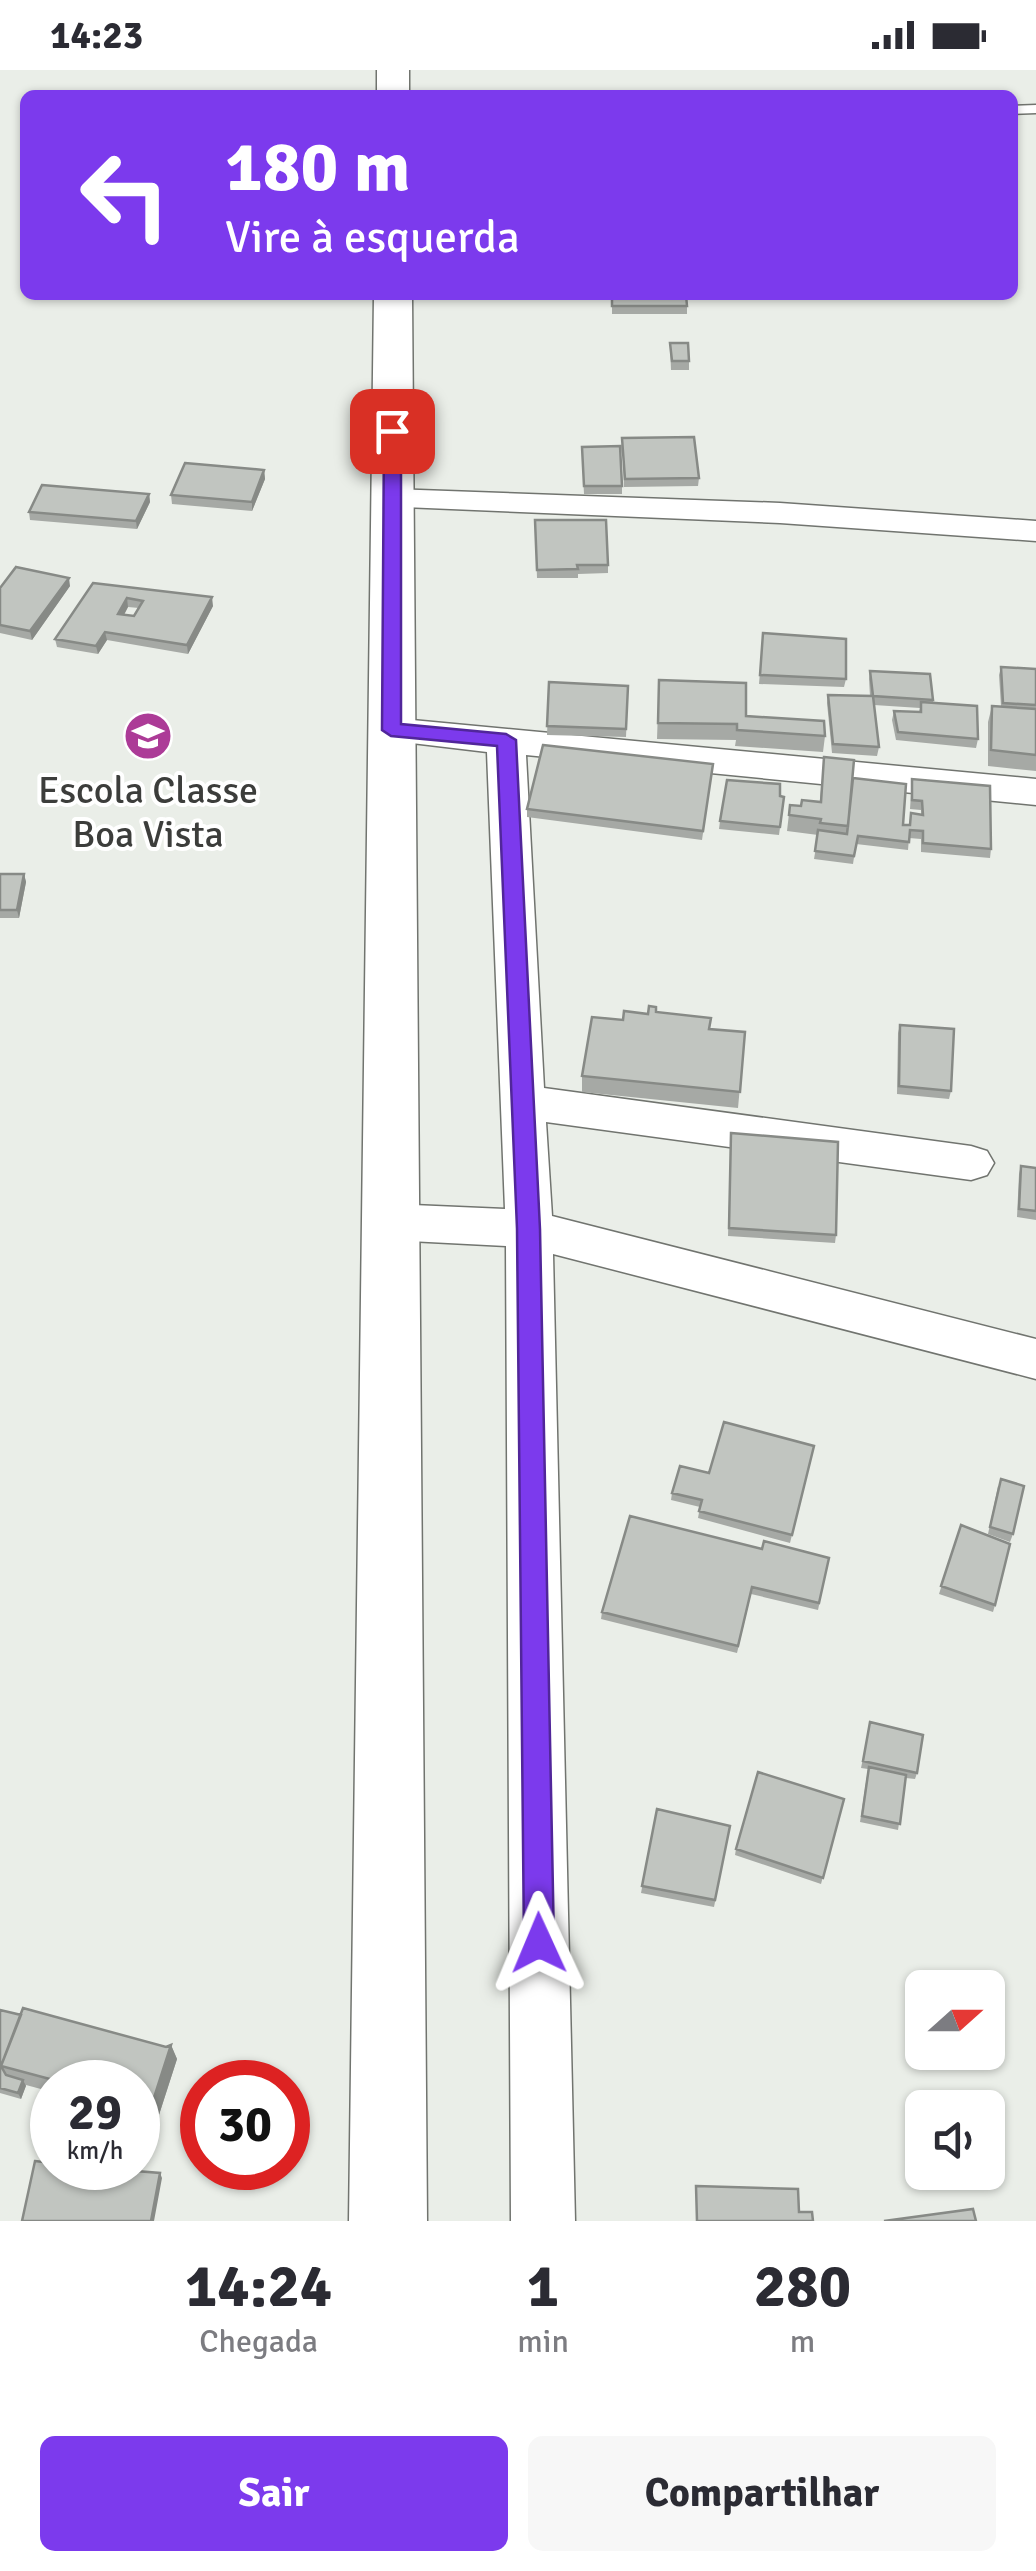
<!DOCTYPE html>
<html lang="pt">
<meta charset="utf-8">
<style>
body{margin:0;font-family:Signika,sans-serif;background:#f7f7f7;color:#2b2b33;height:100vh;display:flex;flex-direction:column;font-size:38px;white-space:nowrap}
*{box-sizing:border-box;margin:0}
p{font-size:32px;color:#7c7c81}
.icon{flex:none;width:55px;height:55px;fill:none;stroke:currentColor;stroke-width:2;stroke-linecap:round;stroke-linejoin:round}
.map{position:relative;height:2151px;overflow:hidden}
.side{display:flex;flex-direction:column;background:#fff;flex:1}
.side>*{flex:none}
.top-card{position:absolute;left:20px;top:20px;width:998px;height:210px;border-radius:15px;box-shadow:0 2px 8px #0004;background:#7c3aed;color:#fff;overflow:hidden}
.needle{width:65px;rotate:69deg}
.tools{position:absolute;left:905px;top:1900px;display:grid;gap:20px}
.tools a{display:grid;place-items:center;width:100px;height:100px;border-radius:15px;background:#fff;box-shadow:0 2px 8px #0004;font-size:50px}
.speed{position:absolute;left:30px;top:1990px;display:flex;gap:20px;font-size:50px;font-weight:700;text-align:center}
.speed>*{display:grid;place-content:center;width:130px;height:130px;border-radius:50%;background:#fff;box-shadow:0 2px 8px #0004;line-height:1}
.speed small{font-size:25px;font-weight:400}
.speed .limit{border:15px solid #d22;background:#fff;color:#111}
.pin{position:absolute;display:grid;place-items:center;width:85px;height:85px;color:#fff;margin:-42px;border-radius:20px;box-shadow:0 5px 15px #0006}
.me{position:absolute;width:110px;margin:-55px;rotate:359deg;stroke-linejoin:round;filter:drop-shadow(0 0 8px #0008)}
.turn{display:flex;align-items:center;gap:35px;height:210px;padding:0 40px;font-size:45px}
.turn .icon{width:130px;height:130px;stroke-width:2.5}
.turn b{display:block;font-size:70px;line-height:85px}
.eta{display:flex;justify-content:space-evenly;align-items:center;height:170px;text-align:center}
.eta b{font-size:60px;font-weight:700;line-height:70px}
.cta{display:flex;gap:20px;margin-top:auto;padding:20px 40px}
.cta a{flex:1;height:115px;border-radius:15px;background:#7c3aed;color:#fff;font-size:40px;font-weight:700;line-height:115px;text-align:center}
.cta a+a{background:#f7f7f7;color:#2b2b33}
.status{display:flex;justify-content:space-between;align-items:center;height:70px;padding:0 50px;background:#fff;direction:ltr}
.status svg{height:28px;fill:currentColor}
.map>svg:first-child{display:block}
.lines{fill:none;stroke-linecap:round;stroke-linejoin:round}
.lane-casing{stroke:#71746f;stroke-width:3}
.street-casing{stroke:#71746f;stroke-width:3}
.secondary-casing{stroke:#71746f;stroke-width:3}
.lane{fill:#fff;fill-rule:evenodd}
.street{fill:#fff;fill-rule:evenodd}
.secondary{fill:#fff;fill-rule:evenodd}
.wall{fill:#a6a9a5;fill-rule:evenodd}
.shaded-wall{fill:#878a86}
.building{fill:#c1c5c0;stroke:#878a86;stroke-width:2.5;fill-rule:evenodd}
.route{fill:#7c3aed;stroke:#51269a;stroke-width:2.5}
.labels{text-anchor:middle;stroke-width:8;stroke-linejoin:round;paint-order:stroke}
.poi-label{font-size:38px;fill:#3c3d3b;stroke:#fff}
</style>
<div class="status"><b>14:23</b><svg viewBox="0 0 49 12"><path d="M0 12V9h3v3zM5 12V6h3v6zM10 12V3h3v9zM15 12V0h3v12zM26 1h20v11H26zM47 4h2v5h-2z"/></svg></div>
<div class="map">
<svg width="1036" height="2151" viewBox="0 0 1036 2151">
<rect width="100%" height="100%" fill="#eaeee8"/>
<g class="lines">
<g class="lane-casing">
<path id="lane" d="M1036 35V43L1012 44V36Z"/>
</g>
<g class="street-casing">
<path id="street" d="M392 419 780 433 1036 451V471L780 453 380 436 375 429 380 422Z
M391 648 1036 709V735L526 685 544 1018 971 1076 987 1081 994 1093 987 1105 971 1110 546 1052 552 1146 1036 1269V1309L553 1184 575 2151H511L506 1176 390 1170 374 1165 367 1152 374 1139 390 1134 505 1139 487 682 378 669 372 660 378 651Z"/>
</g>
<g class="secondary-casing">
<path id="secondary" d="M377 0H409V25H377Z
M374 225H412L427 2151H349Z"/>
</g>
<use href="#lane" class="lane"/>
<use href="#street" class="street"/>
<use href="#secondary" class="secondary"/>
</g>
<path class="wall" d="M612 225 687 236V244H612Z
M670 273 689 291V300H671Z
M622 368 699 408 698 416 624 417Z
M582 385 622 416V424H584Z
M264 400 265 409 252 441 172 434 171 425Z
M149 424 150 432 137 459 30 450 29 442Z
M535 450 608 495V503L578 504V508H537Z
M93 513 213 536 188 584 107 570 98 584 57 577 55 569ZM128 537 139 538 134 546 124 545Z
M70 516 32 570 0 563V518Z
M763 563 846 609 844 617 759 614Z
M1001 597 1036 599V701L988 696V652L992 636H1001L999 605Z
M870 601 933 630V633L978 669 976 678 896 670 892 650 894 641 919 642 920 638 874 635 879 677 877 686 832 683 827 633 828 625 870 626 869 609Z
M659 610 746 646 825 666 823 682 735 676 736 670 657 669Z
M549 612 628 616 626 667 547 665Z
M824 687 853 708 903 755H909L911 743 921 744V740L910 739 912 709 991 779 990 788 921 782V769L909 768 908 780 856 774 853 794 814 789 818 765 787 761 790 735 801 736 820 731Z
M713 694 702 770 527 747V739Z
M784 727 779 765 719 759 720 751Z
M0 804H24L26 812 19 848H0Z
M656 942 710 959 745 962 738 1038 582 1022V1006L623 950Z
M900 955 951 1021 949 1029 897 1024 898 963Z
M731 1063 836 1165 835 1173 728 1166Z
M1021 1096 1036 1098V1150L1017 1147 1019 1104Z
M814 1376 790 1473 698 1448 700 1437 671 1430 672 1423 709 1403Z
M998 1416 1013 1464 1010 1472 988 1464Z
M961 1455 995 1535 993 1542 939 1524Z
M762 1479 829 1488 818 1540 751 1524 737 1583 601 1549 602 1542Z
M869 1659 917 1703 915 1709 906 1708 898 1760 860 1752 868 1699 861 1698Z
M844 1729 821 1814 735 1785 736 1779Z
M657 1739 730 1756 714 1837 641 1823Z
M0 1940 166 1977 171 1975 177 1989 157 2051 138 2045V2012H52V2022L26 2015 21 2029 0 2023Z"/>
<path class="shaded-wall" d="M264 400 265 409 252 441V432Z
M149 424 150 432 137 459 136 451Z
M69 508 70 516 32 570 30 561Z
M212 527 213 536 188 584 187 575Z
M127 528 128 537 120 552 118 544Z
M105 562 107 570 98 584 96 576Z
M24 804 26 812 19 848 17 840Z
M171 1975 177 1989 157 2051 151 2037Z
M23 2010 26 2016 21 2029 18 2023Z
M160 2103 162 2108 154 2151H151Z"/>
<path class="building" d="M612 225H686L687 236H612Z
M670 273H688L689 291H672Z
M694 367 699 408 625 409 622 368Z
M620 376 622 416H584L582 377Z
M185 393 264 400 252 432 171 425Z
M42 415 149 424 136 451 29 442Z
M535 450H606L608 495H577L578 499 537 500Z
M16 497 69 508 30 561 0 555V518Z
M93 513 212 527 187 575 105 562 96 576 55 569ZM127 528 143 531 134 546 118 544Z
M763 563 846 569V609L760 605Z
M1001 597 1036 599V635L1003 633Z
M870 601 930 604 933 630 873 626Z
M659 610 746 613V646L824 651 825 666 737 660V654L658 653Z
M549 612 628 616 626 659 547 656Z
M828 625 873 626 879 677 833 674Z
M921 632 977 636 978 669 898 662 894 641 921 642Z
M992 636 1036 639V685L991 680Z
M543 675 713 694 703 761 527 739Z
M824 687 854 690 848 756 820 753 821 749 789 745 790 735 801 736 802 730 821 732Z
M853 708 906 714 903 755H910L911 743 923 745 922 731 912 730V709L990 716 991 779 923 773V761L910 760 909 772 858 766 854 786 815 781 818 760 847 764Z
M727 710 780 714V726L784 727 780 757 720 751Z
M0 804H24L17 840H0Z
M649 936 656 937V942L711 948 709 959 745 962 740 1022 582 1006 592 947 623 950 624 941 648 944Z
M900 955 954 959 951 1021 899 1016Z
M731 1063 838 1072 836 1165 729 1158Z
M1021 1096 1036 1098V1141L1019 1139Z
M724 1352 814 1376 792 1465 699 1441 702 1430 672 1423 680 1396 709 1403Z
M1001 1409 1024 1416 1013 1464 990 1457Z
M630 1446 762 1479 764 1471 829 1488 819 1533 752 1517 738 1576 602 1542Z
M961 1455 1010 1474 995 1535 941 1516Z
M870 1652 923 1665 917 1703 863 1691Z
M869 1697 906 1705 900 1754 862 1746Z
M758 1702 844 1729 823 1808 736 1779Z
M657 1739 730 1756 715 1830 642 1816Z
M23 1938 166 1977 171 1975 151 2037 138 2033V2012H61L1 1996Z
M0 1940 21 1945 1 1996 6 2005 23 2010 18 2023 0 2018Z
M35 2091 52 2093V2098H98L160 2103 151 2151H22Z
M696 2116 798 2119 799 2142H812L813 2151H697Z
M973 2139 976 2151H884Z"/>
<path class="route" d="M392 356 401 361V654L506 664 516 670 540 1159 554 1873 549 1884 539 1888 528 1884 524 1873 517 1159 497 676 391 666 382 660 384 361Z"/>
<defs>
<g id="school-disc" transform="scale(2.5)"><circle r="9.5" fill="#ac3b97" stroke="#fff"/><path d="M0-5L7-2L0 1L-7-2ZM-4 1L0 2.5L4 1V4Q0 6-4 4Z" fill="#fff"/></g>
</defs>
<g fill-rule="evenodd">
<use href="#school-disc" x="148" y="666"/>
</g>
<g class="labels">
<g class="poi-label">
<text x="148" y="733">Escola Classe<tspan x="148" dy="44">Boa Vista</tspan></text>
</g>
</g>
</svg>
<div class="tools">
<a><svg class="needle" viewBox="-14 -14 28 28"><path d="M0-13l5 13h-10z" fill="#e53935"/><path d="M0 13l5-13h-10z" fill="#7c7c81"/></svg></a>
<a><svg class="icon" aria-label="sound" viewBox="0 0 24 24"><path d="M4 9h4l5-4v14l-5-4H4zM17 9q2 3 0 6"/></svg></a>
</div>
<div class="speed"><div>29<small>km/h</small></div><div class="limit">30</div></div>
<div class="pin" style="left:392px;top:361px;background:#d93025"><svg class="icon" aria-label="arrive" viewBox="0 0 24 24"><path d="M6 21V4h12l-3 4 3 4H6"/></svg></div>
<svg class="me" style="left:539px;top:1873px" viewBox="-20 -20 40 40"><path d="M0-17L14 15 0 8-14 15z" fill="#7c3aed" stroke="#fff" stroke-width="4"/></svg>
<div class="top-card">
<div class="turn"><svg class="icon" aria-label="left" viewBox="0 0 24 24"><path d="M17 20v-9H6M10 6l-5 5 5 5"/></svg><div><b>180 m</b>Vire à esquerda</div></div>
</div>
</div>
<section class="side">
<div class="eta">
<div><b>14:24</b><p>Chegada</p></div>
<div><b>1</b><p>min</p></div>
<div><b>280</b><p>m</p></div>
</div>
<div class="cta"><a>Sair</a><a>Compartilhar</a></div>
</section>
